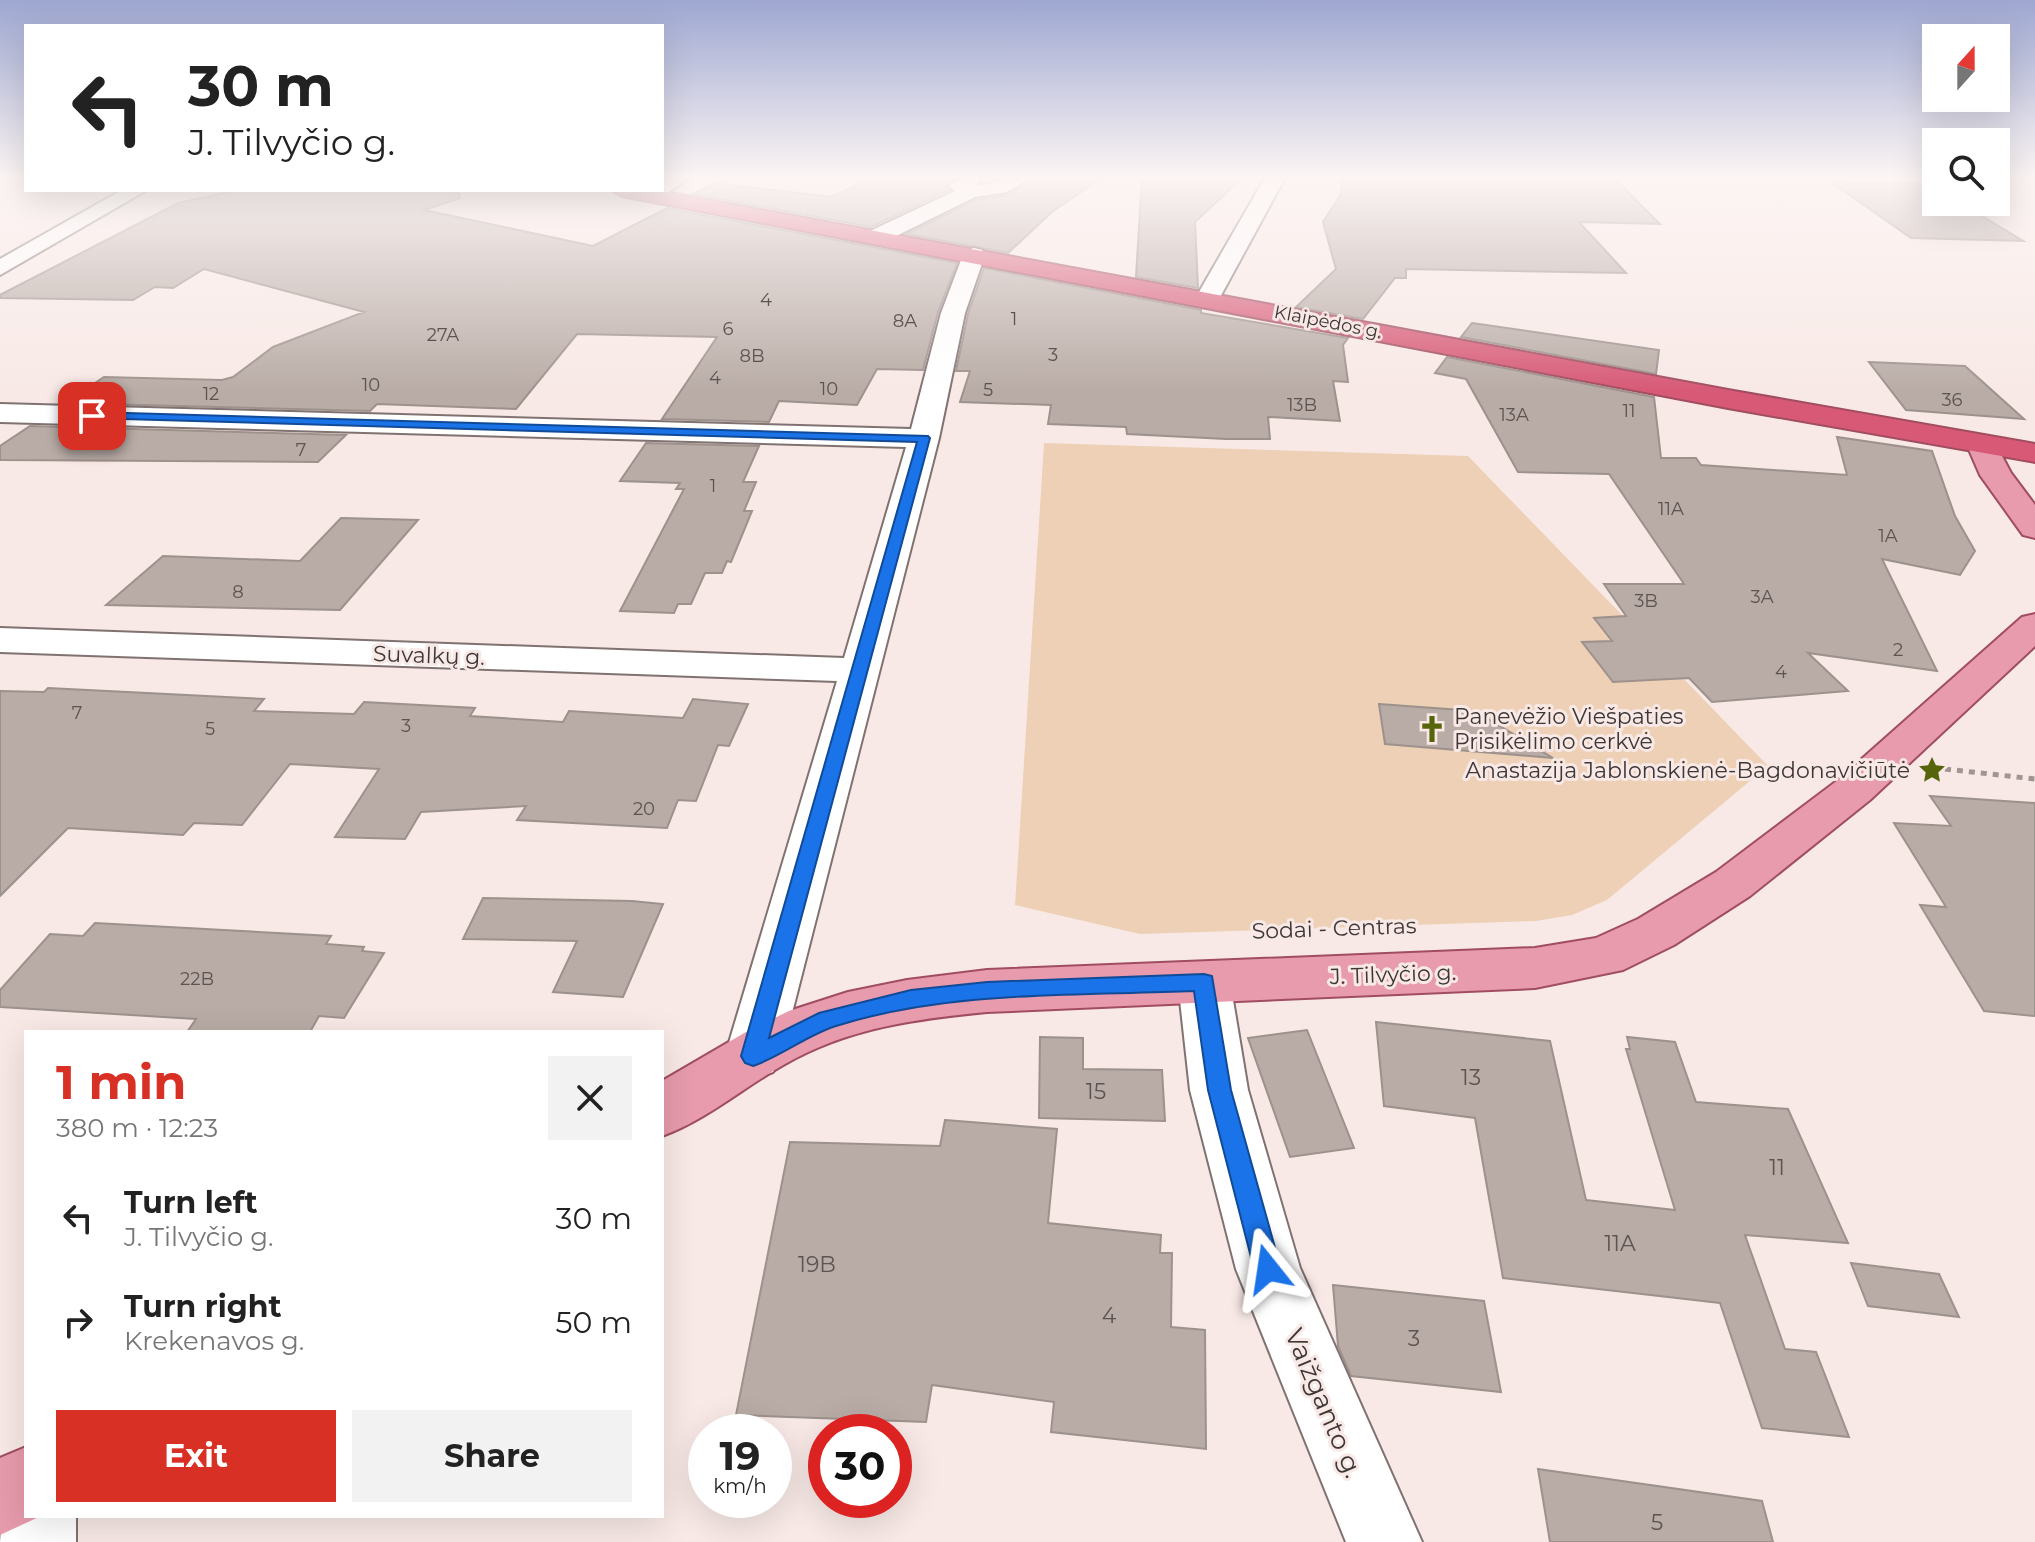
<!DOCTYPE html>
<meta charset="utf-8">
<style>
body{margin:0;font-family:Montserrat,sans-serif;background:#f2f2f2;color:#222;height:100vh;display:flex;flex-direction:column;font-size:30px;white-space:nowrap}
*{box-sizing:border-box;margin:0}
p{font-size:26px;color:#767676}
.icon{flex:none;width:44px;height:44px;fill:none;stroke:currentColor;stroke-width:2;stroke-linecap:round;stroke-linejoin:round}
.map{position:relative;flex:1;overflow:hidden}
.panel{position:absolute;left:24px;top:1030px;width:640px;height:488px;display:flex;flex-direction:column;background:#fff;border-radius:0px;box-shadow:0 8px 32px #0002}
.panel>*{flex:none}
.guide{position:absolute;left:24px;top:24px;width:640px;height:168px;border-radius:0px;box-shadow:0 8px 32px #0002;background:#fff;color:#222;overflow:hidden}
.needle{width:52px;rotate:21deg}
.fabs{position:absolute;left:1922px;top:24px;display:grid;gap:16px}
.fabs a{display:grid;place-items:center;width:88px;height:88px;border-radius:0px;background:#fff;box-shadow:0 8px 32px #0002;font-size:40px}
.speed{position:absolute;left:688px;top:1414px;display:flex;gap:16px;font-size:40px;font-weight:700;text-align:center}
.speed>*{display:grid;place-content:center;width:104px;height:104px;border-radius:50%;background:#fff;box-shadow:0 8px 32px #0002;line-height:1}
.speed small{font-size:20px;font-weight:400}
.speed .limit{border:12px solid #d22;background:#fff;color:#111}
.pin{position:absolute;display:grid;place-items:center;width:68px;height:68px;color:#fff;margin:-34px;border-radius:16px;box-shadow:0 4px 12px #0006}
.me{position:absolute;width:88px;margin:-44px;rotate:345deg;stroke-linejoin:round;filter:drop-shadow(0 0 6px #0008)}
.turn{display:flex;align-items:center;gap:28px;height:168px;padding:0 32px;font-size:36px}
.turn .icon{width:104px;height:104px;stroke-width:2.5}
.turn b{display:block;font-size:56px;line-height:68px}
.round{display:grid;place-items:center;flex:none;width:84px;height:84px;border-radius:0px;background:#f2f2f2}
.head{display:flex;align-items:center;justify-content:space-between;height:136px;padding:0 32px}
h1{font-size:48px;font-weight:700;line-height:60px;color:#d93025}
.cta{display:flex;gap:16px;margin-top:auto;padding:16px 32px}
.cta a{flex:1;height:92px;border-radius:0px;background:#d93025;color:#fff;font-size:32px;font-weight:700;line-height:92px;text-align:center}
.cta a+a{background:#f2f2f2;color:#222}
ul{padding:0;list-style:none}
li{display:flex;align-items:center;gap:24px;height:104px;padding:0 32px}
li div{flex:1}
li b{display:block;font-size:30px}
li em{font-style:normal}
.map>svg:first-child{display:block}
.green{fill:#edd0b6}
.building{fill:#b9aca6;stroke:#9d918c;stroke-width:2}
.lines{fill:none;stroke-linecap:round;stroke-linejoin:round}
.street-casing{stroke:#7f7270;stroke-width:4}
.primary-casing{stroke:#a14d60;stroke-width:4}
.highway-casing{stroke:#a14d60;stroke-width:4}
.path{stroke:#a09593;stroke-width:5;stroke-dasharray:6 6;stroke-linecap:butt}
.street{fill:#fff;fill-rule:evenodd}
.primary{fill:#e79bad;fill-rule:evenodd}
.highway{fill:#d75976;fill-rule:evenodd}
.route{fill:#1a73e8;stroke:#114b97;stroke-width:2}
.labels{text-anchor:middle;stroke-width:6;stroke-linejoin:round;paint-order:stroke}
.number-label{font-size:18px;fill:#5c5452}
.far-street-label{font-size:18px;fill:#3d3736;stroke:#f8e9e6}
.street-label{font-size:22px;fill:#3d3736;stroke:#f8e9e6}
.poi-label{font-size:22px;fill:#3d3736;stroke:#f8e9e6;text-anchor:start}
.near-number-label{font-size:22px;fill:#5c5452}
.near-street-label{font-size:26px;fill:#3d3736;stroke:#f8e9e6}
</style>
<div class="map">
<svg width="2035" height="1542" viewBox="0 0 2035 1542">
<rect width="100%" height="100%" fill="#f8e9e6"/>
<path class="green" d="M1044 443 1468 456 1768 766 1607 900 1572 915 1536 921 1140 934 1015 905Z"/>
<path class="building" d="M883 176H958L947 184 949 190 871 227 693 194 715 183 832 197 868 179Z
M1036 176H1105L1053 211 1008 253 907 234 976 200 1009 195Z
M1142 176 1238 182 1195 222 1198 288 1136 277Z
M1343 176H1612L1660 224 1579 222 1626 273 1406 269V278H1395L1363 319 1296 307 1336 269 1323 222 1341 194Z
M1831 182 1928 184 1936 188V202H1959L2023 241 1911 238Z
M237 190H458L460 198 424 210 593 246 667 208 957 263 938 312 923 370 877 369 857 405 779 401 769 422 662 419 717 337 577 334 516 409 377 404 370 411 65 403 104 377 222 380 233 377 273 347 364 312 204 269 173 288 155 287 133 300 0 298V295L178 203Z
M984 268 1201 310V313L1348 338 1343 345 1348 382 1333 381 1340 421 1268 417 1270 439H1226L1127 434 1126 427 1048 424 1051 405 960 402 970 371H956L968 314Z
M1472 323 1659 350 1656 374 1461 337Z
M1447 357 1654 397 1661 458H1696L1701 465 1847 475 1837 437 1932 451 1955 516 1975 551 1960 575 1882 559 1937 671 1808 653 1848 691 1712 702 1689 678 1613 682 1582 642 1612 641 1594 618 1626 616 1604 584H1684L1609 474 1518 472 1466 379 1435 373Z
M1869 362 1965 366 2024 419 1906 410Z
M30 426 346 435 318 462 0 460V446Z
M646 443 759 446 743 482H756L744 511H752L731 562 727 561 722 573H705L691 604H678L674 613 620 611 684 489H676L680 483 620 481Z
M341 518 418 520 340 610 106 605 163 556 300 561Z
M48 688 264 699 254 711 354 714 364 702 475 708 470 716 563 722 569 711 683 718 693 699 748 704 729 746 718 745 696 801 678 800 667 828 517 820 526 806 421 812 405 839 335 837 379 769 290 764 242 825 194 823 183 835 68 828 0 896V691L44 692Z
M1379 704 1475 711 1553 758 1385 744Z
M1930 796 2035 803V1016L1984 1011 1920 905 1946 907 1894 823 1951 826Z
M483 898 632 901 663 904 623 997 553 992 577 941 463 939Z
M95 923 331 936 326 944 364 947 362 951 384 953 344 1018 319 1016 310 1032H187L196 1019 0 1007V990L50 934 83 936Z
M1376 1022 1550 1041 1586 1200 1675 1210 1626 1049H1630L1627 1037 1675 1042 1696 1102 1788 1109 1848 1243 1745 1235 1785 1349 1816 1352 1849 1437 1762 1428 1720 1303 1503 1278 1475 1118 1384 1106Z
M1307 1030 1354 1148 1290 1157 1248 1038Z
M1040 1037 1083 1038V1069L1162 1070 1165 1121 1039 1118Z
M945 1120 1057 1129 1048 1223 1161 1235 1160 1253H1172L1171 1327 1205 1330 1206 1449 1051 1432 1054 1402 932 1385 926 1422 736 1415 790 1142 940 1146Z
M1851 1263 1939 1274 1959 1317 1868 1306Z
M1333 1285 1484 1301 1501 1392 1351 1376 1338 1346Z
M1538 1469 1762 1501 1773 1542H1550Z"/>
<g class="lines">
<g class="street-casing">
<path id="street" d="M668 176H691L669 192H655L654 190H662V179Z
M963 176H978L981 179 975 185 989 184 1009 176H1033L1007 192 975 197 884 242 876 244 865 237 868 232 955 191 949 186Z
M1266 176H1286L1219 299 1216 304H1198L1195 299Z
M122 190H147L0 275V259Z
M974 248 982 250 985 255 965 313 939 438 781 1056 773 1072 753 1079 733 1072 725 1056 837 681 0 652V628L844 658 906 447 0 422V404L911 429 941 313 963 255 966 250Z
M1204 962 1223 968 1230 982 1248 1090 1300 1268 1422 1542H1346L1236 1269 1190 1090 1178 982 1185 968Z
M26 1484V1516H76V1542H0L2 1516 12 1489Z"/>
</g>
<g class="primary-casing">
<path id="primary" d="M1982 436 1993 439 2011 473 2035 505V538L2023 535 1980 475 1967 445 1971 439Z
M2035 614V646L1870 800 1750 896 1674 945 1623 970 1535 988 987 1012C915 1019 848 1028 785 1064 744 1087 706 1120 662 1136V1081L746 1032 789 1011 848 992 907 980 987 970 1535 948 1596 938 1638 919 1716 872 1838 780 2022 617Z
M26 1447V1516H41L0 1535V1458Z"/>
</g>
<g class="highway-casing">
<path id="highway" d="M612 190H654L1728 390 2035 444V462L1728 408 622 196Z"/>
</g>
<path class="path" d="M1945 769 2035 779"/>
<use href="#street" class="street"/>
<use href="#primary" class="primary"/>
<use href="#highway" class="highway"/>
</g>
<linearGradient id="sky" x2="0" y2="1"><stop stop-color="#9ea7d1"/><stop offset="0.45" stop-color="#fcf5f4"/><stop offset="1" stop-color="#fcf5f4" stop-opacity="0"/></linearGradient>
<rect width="2035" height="392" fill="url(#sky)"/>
<path class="route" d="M92 412 928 436 930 438 769 1038 819 1013 911 990 987 982 1204 974 1212 976 1231 1090 1281 1269 1277 1278 1268 1282 1258 1278 1254 1269 1208 1090 1194 991C1076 996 950 990 836 1026 807 1035 782 1056 753 1066L745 1063 741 1056 917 442 88 418 86 416Z"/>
<defs>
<g id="church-bare" transform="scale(2.16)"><path d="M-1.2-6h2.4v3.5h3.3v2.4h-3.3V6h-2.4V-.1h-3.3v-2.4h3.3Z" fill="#56650b" stroke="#f8e9e6" stroke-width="2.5" paint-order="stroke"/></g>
<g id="sight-bare" transform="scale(2.16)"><path d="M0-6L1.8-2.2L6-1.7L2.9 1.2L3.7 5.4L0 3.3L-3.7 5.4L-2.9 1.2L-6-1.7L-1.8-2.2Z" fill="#56650b" stroke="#f8e9e6" stroke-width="2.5" paint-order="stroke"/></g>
</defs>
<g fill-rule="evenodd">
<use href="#church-bare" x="1432" y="729"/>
<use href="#sight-bare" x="1932" y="770"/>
</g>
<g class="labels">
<g class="number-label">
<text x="766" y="306">4</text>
<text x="1014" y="325">1</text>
<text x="905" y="327">8A</text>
<text x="728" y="335">6</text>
<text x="443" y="341">27A</text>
<text x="1053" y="361">3</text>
<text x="752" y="362">8B</text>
<text x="715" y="384">4</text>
<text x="371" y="391">10</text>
<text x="829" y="395">10</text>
<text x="988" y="396">5</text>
<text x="211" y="400">12</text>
<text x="1952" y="406">36</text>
<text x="1302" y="411">13B</text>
<text x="1629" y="417">11</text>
<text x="1514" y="421">13A</text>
<text x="301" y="456">7</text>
<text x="713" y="492">1</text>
<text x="1671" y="515">11A</text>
<text x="1888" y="542">1A</text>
<text x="238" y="598">8</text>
<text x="1762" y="603">3A</text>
<text x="1646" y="607">3B</text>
<text x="1898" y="656">2</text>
<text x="1781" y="678">4</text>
<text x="77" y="719">7</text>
<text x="406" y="732">3</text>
<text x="210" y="735">5</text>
<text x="644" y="815">20</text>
<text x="197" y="985">22B</text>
</g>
<g class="far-street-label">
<text transform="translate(1328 322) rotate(11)" y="6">Klaipėdos g.</text>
</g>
<g class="street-label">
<text transform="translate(429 655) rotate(2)" y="8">Suvalkų g.</text>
<text transform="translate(1334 928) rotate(-2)" y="8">Sodai - Centras</text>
<text transform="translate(1393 974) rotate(-2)" y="8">J. Tilvyčio g.</text>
</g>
<g class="poi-label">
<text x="1454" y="724">Panevėžio Viešpaties<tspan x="1454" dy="25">Prisikėlimo cerkvė</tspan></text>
<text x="1910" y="778" text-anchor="end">Anastazija Jablonskienė-Bagdonavičiūtė</text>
</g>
<g class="near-number-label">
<text x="1471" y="1085">13</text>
<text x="1096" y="1099">15</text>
<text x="1777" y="1175">11</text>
<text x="1620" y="1251">11A</text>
<text x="817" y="1272">19B</text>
<text x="1109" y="1323">4</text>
<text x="1414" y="1346">3</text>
<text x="1657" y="1530">5</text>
</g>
<g class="near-street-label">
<text transform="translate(1324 1403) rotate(67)" y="9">Vaižganto g.</text>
</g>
</g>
</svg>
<div class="fabs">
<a><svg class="needle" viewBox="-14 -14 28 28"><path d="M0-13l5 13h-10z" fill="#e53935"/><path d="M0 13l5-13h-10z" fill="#767676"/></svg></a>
<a><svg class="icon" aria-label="search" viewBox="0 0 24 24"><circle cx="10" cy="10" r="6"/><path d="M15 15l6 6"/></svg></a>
</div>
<div class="speed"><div>19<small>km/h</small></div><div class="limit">30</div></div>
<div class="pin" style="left:92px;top:416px;background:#d93025"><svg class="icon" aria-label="arrive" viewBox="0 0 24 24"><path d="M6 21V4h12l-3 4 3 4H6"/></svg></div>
<svg class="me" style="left:1268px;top:1269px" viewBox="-20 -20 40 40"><path d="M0-17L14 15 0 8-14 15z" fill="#1a73e8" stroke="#fff" stroke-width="4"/></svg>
<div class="guide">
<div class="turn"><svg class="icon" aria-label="left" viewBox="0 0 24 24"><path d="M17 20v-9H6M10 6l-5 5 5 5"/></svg><div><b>30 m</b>J. Tilvyčio g.</div></div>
</div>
<section class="panel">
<div class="head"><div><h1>1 min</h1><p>380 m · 12:23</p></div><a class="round"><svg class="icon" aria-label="close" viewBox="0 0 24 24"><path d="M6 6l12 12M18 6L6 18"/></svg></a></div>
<ul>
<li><svg class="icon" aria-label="left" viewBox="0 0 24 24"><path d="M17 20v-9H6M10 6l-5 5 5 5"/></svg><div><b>Turn left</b><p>J. Tilvyčio g.</p></div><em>30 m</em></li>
<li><svg class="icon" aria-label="right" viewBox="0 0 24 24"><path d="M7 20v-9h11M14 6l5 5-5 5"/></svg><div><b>Turn right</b><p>Krekenavos g.</p></div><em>50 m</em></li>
</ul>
<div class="cta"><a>Exit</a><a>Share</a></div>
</section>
</div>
